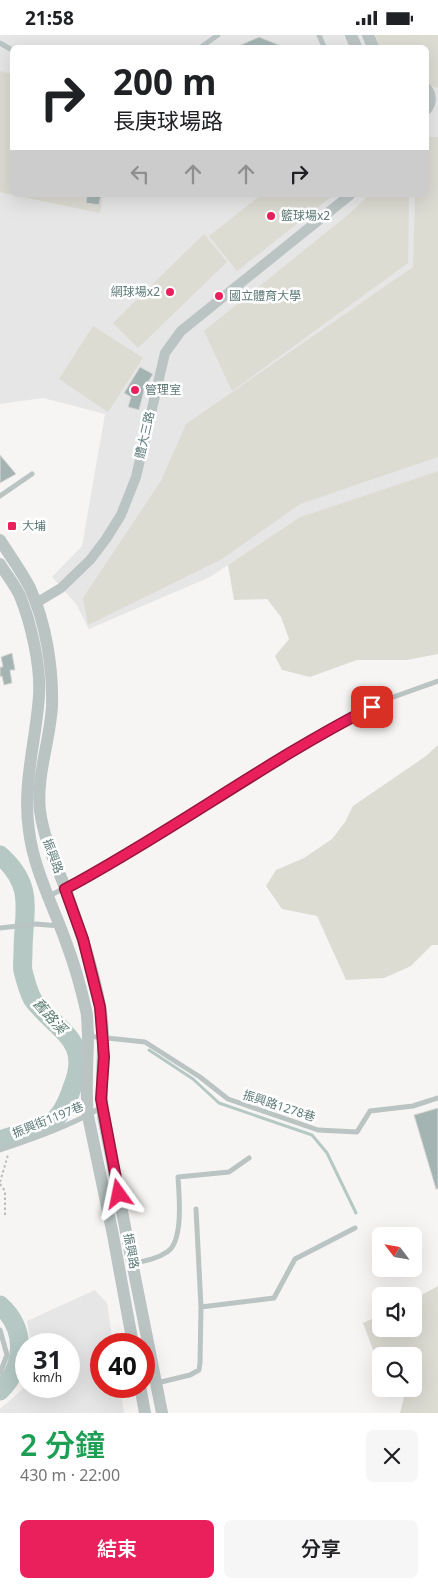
<!DOCTYPE html>
<html lang="zh-TW">
<meta charset="utf-8">
<style>
body{margin:0;font-family:"Noto Sans","Noto Sans TC",sans-serif;background:#f6f6f6;color:#202124;height:100vh;display:flex;flex-direction:column;font-size:19px;white-space:nowrap}
*{box-sizing:border-box;margin:0}
p{font-size:16px;color:#757577}
.icon{flex:none;width:28px;height:28px;fill:none;stroke:currentColor;stroke-width:2;stroke-linecap:round;stroke-linejoin:round}
.map{position:relative;height:1378px;overflow:hidden}
.details{display:flex;flex-direction:column;background:#fff;flex:1}
.details>*{flex:none}
.guide{position:absolute;left:10px;top:10px;width:419px;height:152px;border-radius:8px;box-shadow:0 5px 20px #0002;background:#fff;color:#202124;overflow:hidden}
.needle{width:32px;rotate:301deg}
.controls{position:absolute;left:372px;top:1192px;display:grid;gap:10px}
.controls a{display:grid;place-items:center;width:50px;height:50px;border-radius:8px;background:#fff;box-shadow:0 5px 20px #0002;font-size:25px}
.speed{position:absolute;left:15px;top:1298px;display:flex;gap:10px;font-size:25px;font-weight:700;text-align:center}
.speed>*{display:grid;place-content:center;width:65px;height:65px;border-radius:50%;background:#fff;box-shadow:0 5px 20px #0002;line-height:1}
.speed small{font-size:12px;font-weight:400}
.speed .limit{border:8px solid #d22;background:#fff;color:#111}
.pin{position:absolute;display:grid;place-items:center;width:42px;height:42px;color:#fff;margin:-21px;border-radius:10px;box-shadow:0 2px 8px #0006}
.me{position:absolute;width:55px;margin:-28px;rotate:348deg;stroke-linejoin:round;filter:drop-shadow(0 0 4px #0008)}
.turn{display:flex;align-items:center;gap:18px;height:105px;padding:0 20px;font-size:22px}
.turn .icon{width:65px;height:65px;stroke-width:2.5}
.turn b{display:block;font-size:35px;line-height:42px}
.lanes{display:flex;align-items:center;height:48px;padding:0 20px;background:#0003;justify-content:center;gap:25px;direction:ltr}
.lanes .off{opacity:.35}
.round{display:grid;place-items:center;flex:none;width:52px;height:52px;border-radius:8px;background:#f6f6f6}
.overview{display:flex;align-items:center;justify-content:space-between;height:85px;padding:0 20px}
h1{font-size:30px;font-weight:600;line-height:38px;color:#1e9e55}
.primary-button{display:flex;gap:10px;margin-top:auto;padding:10px 20px}
.primary-button a{flex:1;height:58px;border-radius:8px;background:#ea205d;color:#fff;font-size:20px;font-weight:600;line-height:58px;text-align:center}
.primary-button a+a{background:#f6f6f6;color:#202124}
.status{display:flex;justify-content:space-between;align-items:center;height:35px;padding:0 25px;background:#fff;direction:ltr}
.status svg{height:14px;fill:currentColor}
.map>svg:first-child{display:block}
.built{fill:#e5e6e5;fill-rule:evenodd}
.green{fill:#dcdcd3}
.lines{fill:none;stroke-linecap:round;stroke-linejoin:round}
.stream{stroke:#b5c8c3;stroke-width:3}
.river{stroke:#b5c8c3;stroke-width:19}
.building{fill:#a4b4b3;stroke:#d9d7d6}
.path{stroke:#b7bebd;stroke-width:2;stroke-dasharray:2.5 2.5;stroke-linecap:butt}
.service{stroke:#bac4c3;stroke-width:5}
.minor{stroke:#bac4c3;stroke-width:10}
.tertiary{stroke:#bac4c3;stroke-width:12}
.route-casing{stroke:#98153c;stroke-width:12}
.route{stroke:#ea205d;stroke-width:9}
.poi-dot{fill:#ea205d;stroke:#fff;stroke-width:2}
.labels{text-anchor:middle;stroke-width:5;stroke-linejoin:round;paint-order:stroke}
.poi-label{font-size:12px;fill:#5d7a78;stroke:#fff;text-anchor:start}
.street-label{font-size:12px;fill:#5d7a78;stroke:#fff}
.water-label{font-size:14px;font-style:italic;fill:#5b7c72;stroke:#fff}
</style>
<div class="status"><b>21:58</b><svg viewBox="0 0 49 12"><path d="M0 12V9h3v3zM5 12V6h3v6zM10 12V3h3v9zM15 12V0h3v12zM26 1h20v11H26zM47 4h2v5h-2z"/></svg></div>
<div class="map">
<svg width="438" height="1378" viewBox="0 0 438 1378">
<rect width="100%" height="100%" fill="#f7f5f4"/>
<path class="built" d="M0 0H438V436L300 482 210 542 89 594 76 569 52 542 82 511 105 379 43 363 0 369ZM12 12H426V160H12Z
M95 1255 107 1268 113 1309H101V1351H120L124 1378H0V1374L26 1351H69V1309H31L27 1286Z"/>
<path class="green" d="M376 0H438V53L426 50V12H379Z
M0 36 12 39V160L0 157Z
M426 102H438V422L300 469 222 524 88 590 83 563 161 446 186 389 413 232 415 160H426Z
M13 160H103L100 178Z
M261 160 332 161 237 236 209 201Z
M369 160H409L408 228 232 356 204 296 349 179Z
M204 199 227 227 138 313 113 288Z
M93 291 143 323 108 377 59 344Z
M438 436V619L407 625H357L310 642 282 635 275 621 289 604 281 582 267 564 234 565 228 530 300 482Z
M438 710V910H432L411 931 384 943 346 945 317 881 282 874 266 851 276 835 304 823 332 804 345 787 353 771 426 721Z
M438 1251V1378H400L406 1354H414V1321H381V1336L363 1288 381 1280V1294H414V1264Z"/>
<g class="lines">
<path class="stream" d="M149 1015 193 1044 219 1068 312 1100 327 1118 356 1178"/>
<path class="river" d="M0 820C36 852 23 876 23 917 23 924 22 931 23 936 25 944 29 958 33 965 58 997 92 1005 72 1053 68 1065 62 1081 50 1088 38 1095 14 1100 0 1105
M0 1270C27 1294 25 1331 0 1356"/>
</g>
<path class="building" d="M259 2 284 12H236Z
M87 160H101L99 170 86 168Z
M140 332 153 339 145 352 139 375 128 372 131 362 124 358Z
M0 420 16 439 0 448Z
M12 618 15 635H10L12 648 4 650 2 641 0 642V632H3L1 622Z
M438 1073V1154H436L414 1080Z"/>
<g class="lines">
<path class="path" d="M0 1147 8 1120
M0 1149 5 1156V1180"/>
<path class="service" d="M319 0 324 12
M0 8 12 15
M201 12 218 0
M0 461 32 439
M49 861 106 832 330 693 385 665 438 646
M0 893 36 889 59 891
M88 1001 145 1007 200 1042 228 1064 318 1095 357 1097 370 1076 413 1071 438 1063
M0 1115C35 1103 70 1091 102 1072
M196 1174 201 1272
M134 1228C145 1226 157 1224 167 1217 184 1207 179 1159 178 1142L229 1137 249 1123
M0 1295 7 1320 0 1338
M157 1348 190 1340 199 1335 200 1328 201 1272 274 1263 295 1224 355 1193"/>
<path class="minor" d="M36 568 61 553 90 525 106 504 121 480 136 442 165 318 181 296 350 160"/>
<path class="tertiary" d="M351 0 356 12
M368 0 373 12
M426 54C431 60 431 68 426 74
M0 505C10 521 22 537 30 553 46 588 53 633 52 671 50 706 36 742 40 776 44 805 56 829 66 855 79 893 93 932 100 971 107 1008 99 1044 103 1081L162 1378
M0 529C6 539 15 550 20 561 31 588 41 631 39 661 36 706 22 750 29 796 34 836 54 872 67 910 75 931 81 953 86 975 88 982 87 990 88 998 88 1025 85 1053 88 1081L113 1200 133 1309
M140 1351 145 1378"/>
</g>
<g class="lines">
<g class="route-casing">
<path id="route" d="M119 1159 101 1064 104 1022 100 972 83 904 65 854C170 798 266 726 372 672"/>
</g>
<use href="#route" class="route"/>
</g>
<g class="poi-dot">
<circle cx="271" cy="181" r="5"/>
<circle cx="170" cy="257" r="5"/>
<circle cx="219" cy="261" r="5"/>
<circle cx="135" cy="355" r="5"/>
<rect x="7" y="486" width="10" height="10" rx="2.5"/>
</g>
<g class="labels">
<g class="poi-label">
<text x="281" y="185">籃球場x2</text>
<text x="160" y="261" text-anchor="end">網球場x2</text>
<text x="229" y="265">國立體育大學</text>
<text x="145" y="359">管理室</text>
<text x="22" y="495">大埔</text>
</g>
<g class="street-label">
<text transform="translate(145 400) rotate(-77)" y="4">體大三路</text>
<text transform="translate(53 821) rotate(70)" y="4">振興路</text>
<text transform="translate(279 1071) rotate(18)" y="4">振興路1278巷</text>
<text transform="translate(48 1085) rotate(-22)" y="4">振興街1197巷</text>
<text transform="translate(131 1216) rotate(79)" y="4">振興路</text>
</g>
<g class="water-label">
<text transform="translate(50 981) rotate(48)" y="5">舊路溪</text>
</g>
</g>
</svg>
<div class="controls">
<a><svg class="needle" viewBox="-14 -14 28 28"><path d="M0-13l5 13h-10z" fill="#e53935"/><path d="M0 13l5-13h-10z" fill="#757577"/></svg></a>
<a><svg class="icon" aria-label="sound" viewBox="0 0 24 24"><path d="M4 9h4l5-4v14l-5-4H4zM17 9q2 3 0 6"/></svg></a>
<a><svg class="icon" aria-label="search" viewBox="0 0 24 24"><circle cx="10" cy="10" r="6"/><path d="M15 15l6 6"/></svg></a>
</div>
<div class="speed"><div>31<small>km/h</small></div><div class="limit">40</div></div>
<div class="pin" style="left:372px;top:672px;background:#d93025"><svg class="icon" aria-label="arrive" viewBox="0 0 24 24"><path d="M6 21V4h12l-3 4 3 4H6"/></svg></div>
<svg class="me" style="left:119px;top:1159px" viewBox="-20 -20 40 40"><path d="M0-17L14 15 0 8-14 15z" fill="#ea205d" stroke="#fff" stroke-width="4"/></svg>
<div class="guide">
<div class="turn"><svg class="icon" aria-label="right" viewBox="0 0 24 24"><path d="M7 20v-9h11M14 6l5 5-5 5"/></svg><div><b>200 m</b>長庚球場路</div></div>
<div class="lanes"><svg class="icon off" aria-label="left" viewBox="0 0 24 24"><path d="M17 20v-9H6M10 6l-5 5 5 5"/></svg><svg class="icon off" aria-label="ahead" viewBox="0 0 24 24"><path d="M12 20V5M6 11l6-6 6 6"/></svg><svg class="icon off" aria-label="ahead" viewBox="0 0 24 24"><path d="M12 20V5M6 11l6-6 6 6"/></svg><svg class="icon" aria-label="right" viewBox="0 0 24 24"><path d="M7 20v-9h11M14 6l5 5-5 5"/></svg></div>
</div>
</div>
<section class="details">
<div class="overview"><div><h1>2 分鐘</h1><p>430 m · 22:00</p></div><a class="round"><svg class="icon" aria-label="close" viewBox="0 0 24 24"><path d="M6 6l12 12M18 6L6 18"/></svg></a></div>
<div class="primary-button"><a>結束</a><a>分享</a></div>
</section>
